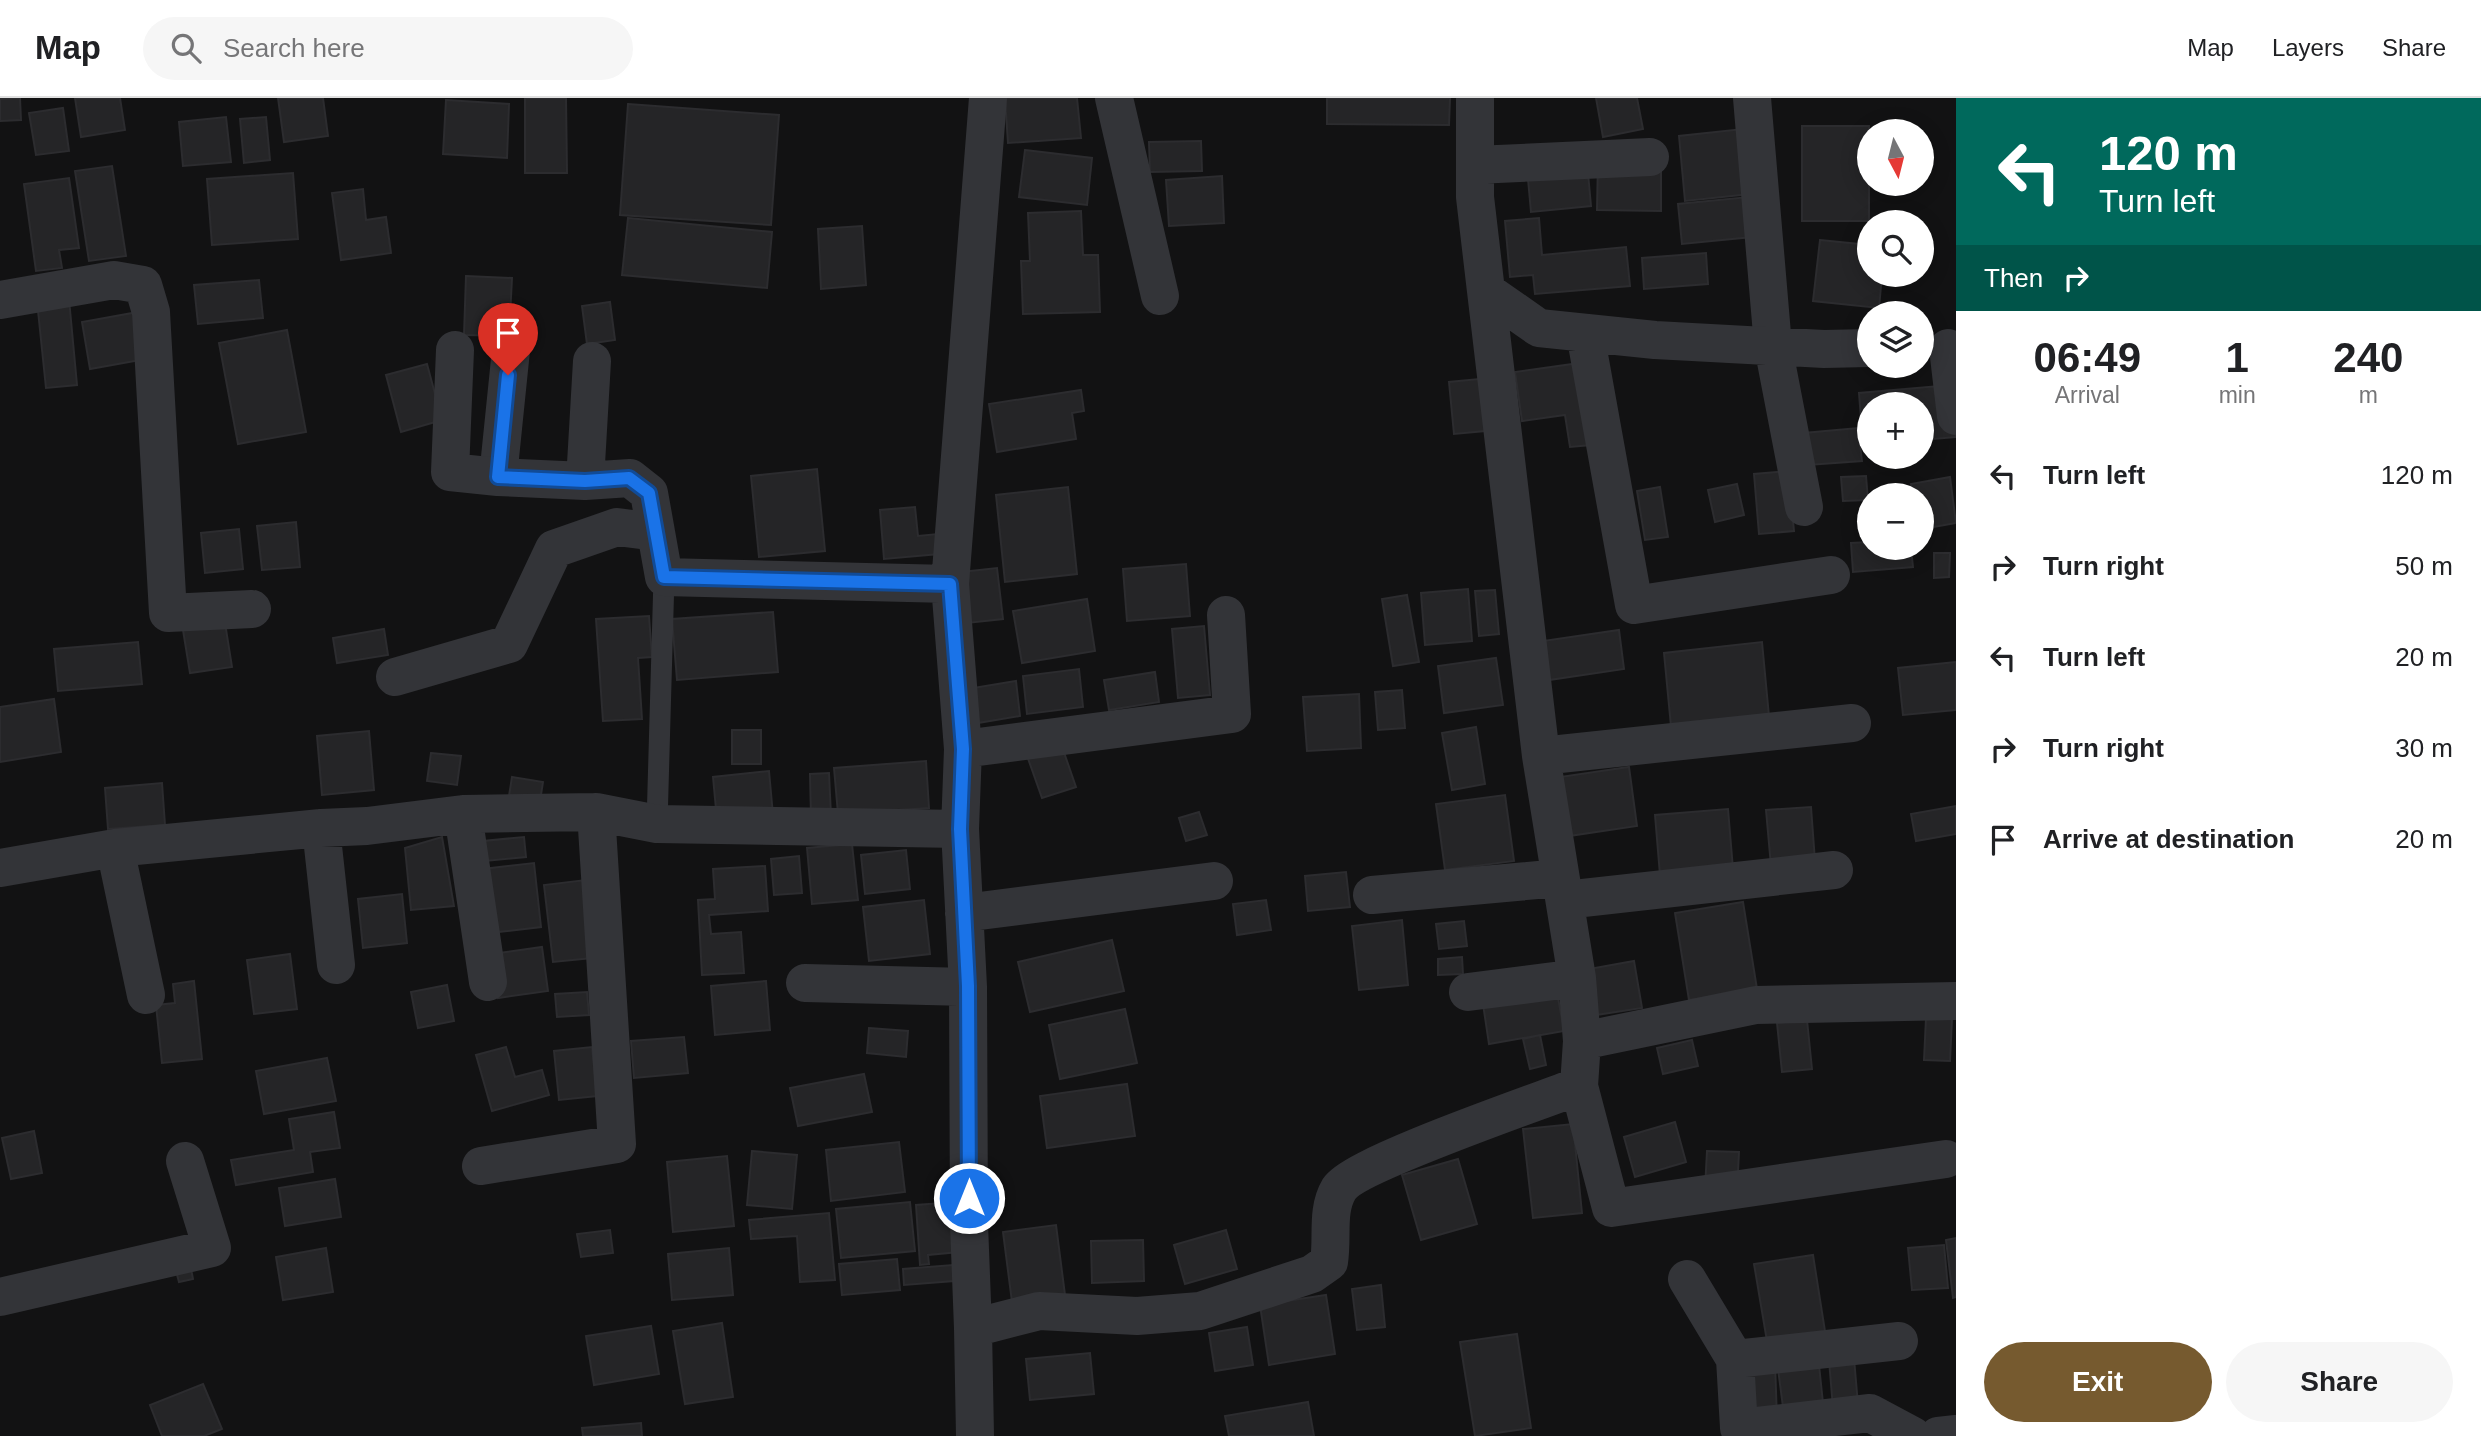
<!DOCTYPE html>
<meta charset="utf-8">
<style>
body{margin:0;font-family:Arial,sans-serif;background:#f6f6f6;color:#202124;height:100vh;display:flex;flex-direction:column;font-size:26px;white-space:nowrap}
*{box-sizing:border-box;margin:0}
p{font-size:23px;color:#757577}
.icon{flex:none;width:38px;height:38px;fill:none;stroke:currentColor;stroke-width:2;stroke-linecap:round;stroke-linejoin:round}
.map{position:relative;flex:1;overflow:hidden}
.side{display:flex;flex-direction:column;background:#fff;width:525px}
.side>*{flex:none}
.guide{background:#00695c;color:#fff;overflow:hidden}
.needle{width:46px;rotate:173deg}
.tools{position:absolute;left:1857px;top:21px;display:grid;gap:14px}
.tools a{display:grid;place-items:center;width:77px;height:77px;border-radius:50%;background:#fff;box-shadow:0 4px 18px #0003;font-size:35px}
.pin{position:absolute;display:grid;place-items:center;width:60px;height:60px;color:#fff;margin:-72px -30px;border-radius:50% 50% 50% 0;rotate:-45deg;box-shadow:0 0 7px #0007}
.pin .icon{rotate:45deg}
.me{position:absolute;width:77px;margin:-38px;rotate:0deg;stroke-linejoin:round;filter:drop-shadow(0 0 5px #0008)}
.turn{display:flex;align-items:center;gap:24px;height:147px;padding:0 28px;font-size:32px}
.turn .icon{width:91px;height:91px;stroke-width:2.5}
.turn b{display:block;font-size:49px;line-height:60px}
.then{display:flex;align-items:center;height:66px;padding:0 28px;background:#0003;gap:14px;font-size:26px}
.eta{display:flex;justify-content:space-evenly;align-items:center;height:119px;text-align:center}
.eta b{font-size:42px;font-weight:800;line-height:49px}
.primary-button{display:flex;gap:14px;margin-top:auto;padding:14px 28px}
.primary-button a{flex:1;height:80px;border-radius:42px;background:#765a2f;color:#fff;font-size:28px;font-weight:800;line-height:80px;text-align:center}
.primary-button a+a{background:#f6f6f6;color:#202124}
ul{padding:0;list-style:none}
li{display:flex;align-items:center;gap:21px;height:91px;padding:0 28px}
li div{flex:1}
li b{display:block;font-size:26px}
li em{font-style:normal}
header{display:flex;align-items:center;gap:42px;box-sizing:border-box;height:98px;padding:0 35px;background:#fff;border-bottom:2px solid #e0e0e0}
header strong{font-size:33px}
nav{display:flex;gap:38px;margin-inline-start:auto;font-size:24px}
.search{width:490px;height:63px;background:#f6f6f6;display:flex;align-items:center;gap:18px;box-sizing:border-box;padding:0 24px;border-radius:38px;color:#757577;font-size:26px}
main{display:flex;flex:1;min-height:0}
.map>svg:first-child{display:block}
.building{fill:#252527;stroke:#2c2c2f;stroke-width:2}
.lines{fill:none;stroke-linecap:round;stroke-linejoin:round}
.lane{stroke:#333438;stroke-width:21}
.street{stroke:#333438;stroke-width:38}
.route-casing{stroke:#114b97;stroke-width:18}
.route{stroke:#1a73e8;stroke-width:12}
</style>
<header>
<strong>Map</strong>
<div class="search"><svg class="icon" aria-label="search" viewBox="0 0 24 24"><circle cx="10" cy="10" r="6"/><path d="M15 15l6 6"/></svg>Search here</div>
<nav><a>Map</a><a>Layers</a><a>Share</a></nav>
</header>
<main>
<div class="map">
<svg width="1956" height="1338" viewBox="0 0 1956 1338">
<rect width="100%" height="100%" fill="#121213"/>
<path class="building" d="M20 0 21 22 0 23V1Z
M75 0H120L125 32 81 39Z
M278 0H323L328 38 284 44Z
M525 0H566L567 75H525Z
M1005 0H1077L1081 40 1008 45Z
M1327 0H1450L1449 27 1327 26Z
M1596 0H1637L1643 31 1603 39Z
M446 2 509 6 507 60 443 56Z
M628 6 779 17 771 127 620 117Z
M63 10 69 53 36 57 29 15Z
M226 19 231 64 183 68 179 24Z
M266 19 270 62 244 65 240 21Z
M1802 28H1869V123H1802Z
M1743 31 1750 96 1685 103 1679 38Z
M1201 43 1202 73 1150 74 1149 44Z
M1025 52 1092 60 1087 107 1019 99Z
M1598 62 1661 63V113L1597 112Z
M1587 64 1591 108 1531 114 1527 70Z
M112 68 126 158 89 163 75 73Z
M293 75 298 141 212 147 207 81Z
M1222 78 1224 125 1169 128 1166 82Z
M69 80 79 150 59 152 62 170 36 173 24 86Z
M363 91 366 122 386 119 391 155 341 162 332 95Z
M1749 99 1752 139 1682 146 1678 106Z
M1081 113 1083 157H1098L1100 214 1023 216 1021 163H1030L1028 115Z
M628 120 772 134 767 190 622 177Z
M1539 120 1542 157 1626 149 1630 188 1535 196 1533 177 1510 179 1505 123Z
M862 128 866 187 821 191 818 131Z
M1820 142 1869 147V177H1882L1879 210 1813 203Z
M1706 155 1708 186 1644 191 1642 160Z
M466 178 512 180 509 238 464 237Z
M259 182 263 220 198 226 194 187Z
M69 201 77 287 46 290 37 203Z
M610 204 615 242 587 246 582 208Z
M138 214 146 261 90 271 82 224Z
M287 232 306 334 238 346 219 245Z
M1580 265 1591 347 1570 349 1565 317 1522 323 1515 274Z
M427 266 442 322 401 334 386 277Z
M1479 281 1485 333 1454 336 1449 284Z
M1951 287 1956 339 1922 342V306H1869V347L1863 348 1859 295Z
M1081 292 1084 313 1072 315 1076 341 997 354 989 306Z
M1858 330 1862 363 1808 367 1804 335Z
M817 371 825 453 759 459 751 378Z
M1788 373 1794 433 1759 436 1754 376Z
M1866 378 1868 402 1843 403 1841 379Z
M1950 379 1956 425 1922 431V397H1913L1911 386Z
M1737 386 1744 417 1715 424 1708 392Z
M1068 389 1077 476 1005 484 996 397Z
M1660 389 1668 439 1645 442 1637 393Z
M915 409 918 438 938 436 939 456 884 461 880 412Z
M296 424 300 469 262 472 257 428Z
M239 431 243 471 205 475 201 435Z
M1869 444V450H1911L1913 469 1853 474 1851 445Z
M1934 455H1950L1949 479 1934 480Z
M1186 466 1190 518 1127 523 1123 471Z
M997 470 1003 521 967 525 962 474Z
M1468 491 1472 543 1425 547 1421 495Z
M1495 492 1499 536 1479 538 1475 493Z
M1407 497 1419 564 1393 568 1382 501Z
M1087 501 1095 553 1022 565 1013 513Z
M773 514 778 574 677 582 672 521Z
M649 518 652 559 638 560 642 621 603 623 596 521Z
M225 525 232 569 190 575 183 532Z
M1204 528 1210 597 1178 600 1172 531Z
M384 531 388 557 337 565 333 540Z
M1619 532 1624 571 1549 582 1543 543Z
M138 544 142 586 58 593 54 551Z
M1762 544 1770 629 1672 639 1664 555Z
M1496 560 1503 607 1444 615 1438 568Z
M1956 564V612L1903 617 1898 570Z
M1079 571 1083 609 1027 616 1023 578Z
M1155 574 1159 604 1109 612 1104 582Z
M1016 583 1020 618 972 626 967 591Z
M1402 592 1405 630 1378 632 1375 594Z
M1359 596 1361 650 1307 653 1303 599Z
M54 601 61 654 0 664V609Z
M1476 629 1485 686 1452 692 1442 635Z
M732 632H761V666H732Z
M369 633 374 692 322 697 317 638Z
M1059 640 1076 689 1042 700 1025 652Z
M431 655 461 658 457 687 427 683Z
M926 663 929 710 838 716 834 670Z
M1629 669 1637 728 1569 738 1560 679Z
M769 673 773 717 717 722 713 679Z
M829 675 831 718 811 719 810 676Z
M512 679 543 684 540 703 509 698Z
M162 685 165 727 108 731 105 690Z
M1505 697 1514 763 1445 772 1436 706Z
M1956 708V736L1916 743 1911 716Z
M1811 709 1815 763 1771 768 1766 712Z
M1728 711 1733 771 1660 777 1655 717Z
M1199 714 1207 737 1186 743 1179 720Z
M442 739 454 808 411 812 405 750Z
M524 739 526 759 475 764 473 744Z
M852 746 858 802 812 806 807 750Z
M906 752 910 791 865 796 861 757Z
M799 758 802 795 774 797 771 761Z
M534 765 541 829 490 835 483 771Z
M765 768 768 813 709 817 711 836 741 834 744 875 702 877 698 802 715 801 713 771Z
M1346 774 1350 809 1308 813 1305 778Z
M594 781 602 859 553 864 544 787Z
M402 796 407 845 363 850 358 801Z
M924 802 930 856 869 863 863 809Z
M1266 802 1271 832 1237 837 1233 806Z
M1743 804 1757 891 1689 902 1675 815Z
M1402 822 1408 887 1359 892 1352 828Z
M1464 823 1467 848 1439 851 1436 826Z
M1112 842 1124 893 1030 914 1018 864Z
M542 849 548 893 498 900 491 856Z
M290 856 297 911 254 916 247 862Z
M1462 859 1463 876 1438 877V861Z
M1634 863 1642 910 1596 917 1589 871Z
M194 883 202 961 162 965 156 907 175 905 173 886Z
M766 883 770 932 715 937 711 888Z
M447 887 454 923 418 930 411 894Z
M587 894 589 917 557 919 555 896Z
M1557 894 1564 933 1489 946 1483 906Z
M1125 911 1137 965 1060 981 1049 927Z
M1926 920 1952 921 1950 963 1924 962Z
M1807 922 1812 971 1782 974 1777 925Z
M869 930 908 933 906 959 867 955Z
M1540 937 1546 967 1530 971 1523 941Z
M684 939 688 975 634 980 631 943Z
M1692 942 1698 968 1663 976 1657 950Z
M506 949 515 979 542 972 549 997 492 1013 476 957Z
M592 949 597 998 559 1002 554 953Z
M327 960 336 1003 264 1016 256 973Z
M864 976 872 1014 798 1028 790 990Z
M1127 986 1135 1038 1047 1050 1040 998Z
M334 1014 340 1050 310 1054 313 1074 236 1087 231 1062 294 1052 289 1021Z
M1675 1024 1686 1064 1635 1079 1624 1039Z
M1573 1026 1582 1115 1533 1120 1523 1031Z
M34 1033 42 1075 11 1081 2 1040Z
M899 1044 905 1094 831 1103 826 1052Z
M752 1053 797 1057 792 1111 747 1107Z
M1707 1053 1739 1054 1737 1093 1705 1091Z
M727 1058 734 1128 673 1134 667 1064Z
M1458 1061 1477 1126 1421 1142 1402 1077Z
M335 1081 341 1119 285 1128 279 1090Z
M910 1104 915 1153 841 1160 836 1111Z
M956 1104 959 1154 928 1157 929 1166 920 1167 916 1107Z
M829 1115 835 1182 800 1184 797 1138 751 1141 749 1122Z
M1056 1127 1065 1197 1012 1204 1003 1134Z
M610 1132 613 1155 581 1159 577 1136Z
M1226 1132 1237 1171 1185 1186 1174 1147Z
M1956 1140V1199L1953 1200 1946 1142Z
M1143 1142 1144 1183 1092 1185 1091 1143Z
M1944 1147 1948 1190 1912 1192 1908 1150Z
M326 1150 333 1194 283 1202 276 1159Z
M729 1150 733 1197 672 1202 668 1156Z
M188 1155 193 1181 179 1184 172 1158Z
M1813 1157 1827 1246 1769 1255 1754 1166Z
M897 1161 900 1192 842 1197 839 1166Z
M953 1167 954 1183 904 1187 903 1171Z
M1381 1187 1385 1229 1357 1232 1352 1191Z
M1326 1197 1335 1256 1269 1267 1260 1207Z
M722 1225 733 1299 685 1306 673 1233Z
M651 1228 659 1276 594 1287 586 1238Z
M1247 1229 1253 1267 1215 1273 1209 1235Z
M1517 1236 1531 1330 1475 1338 1460 1244Z
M1090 1255 1094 1296 1030 1302 1026 1261Z
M1854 1260 1858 1307 1833 1310 1829 1262Z
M1775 1264 1777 1322 1744 1323 1742 1265Z
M1819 1267 1823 1305 1783 1309 1778 1271Z
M203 1286 222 1331 204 1338H162L150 1307Z
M1308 1304 1314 1338H1229L1225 1318Z
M641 1325 642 1338H583L582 1330Z"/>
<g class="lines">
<path class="lane" d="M657 726 664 479"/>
<path class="street" d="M1114 0 1160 198
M1475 0V99L1486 193 1539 230 1655 242 1824 251 1869 250
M1752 0 1773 248 1804 409
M1475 67 1650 59
M1486 193 1541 658 1577 880 1582 943
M0 202 114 182 143 187 151 214 168 515 252 511
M1585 235 1634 507 1831 477
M1948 250 1956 318
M455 252 450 374 498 379 585 383 630 380 649 395 664 479 950 486
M498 379 511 252
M585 383 592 263
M395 579 509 546 554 451 617 429 656 434
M963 651 1232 616 1226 517
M1541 658 1852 625
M463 716 488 884
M321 730 336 867
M115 750 146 897
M0 770 115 750 321 730 367 728 463 716 596 714 657 726 960 731
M1372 797 1560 780
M1565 802 1834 772
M964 815 1214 783
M805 885 968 889
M1468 894 1577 880
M1579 988 1611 1110 1946 1061
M481 1068 617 1046 596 714
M1687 1181 1735 1261 1739 1330 1870 1315 1913 1338
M0 1199 212 1150 185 1063
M973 1230 969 1126 968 889 960 731 963 651 950 486 988 0
M1735 1261 1899 1243
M975 1338 973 1230 1039 1213 1137 1218 1200 1213 1312 1176 1329 1164C1333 1139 1326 1113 1339 1091 1355 1066 1541 1003 1579 988L1582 943 1756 907 1956 903
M1938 1338 1956 1336"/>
</g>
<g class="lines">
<g class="route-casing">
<path id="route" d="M508 277 498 379 585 383 629 380 649 395 664 479 950 486 963 651 960 731 968 888 969 1100"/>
</g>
<use href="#route" class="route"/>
</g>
</svg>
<div class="tools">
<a><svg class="needle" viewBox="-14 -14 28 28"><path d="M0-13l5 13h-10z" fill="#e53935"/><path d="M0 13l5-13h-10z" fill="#757577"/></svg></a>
<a><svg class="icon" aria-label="search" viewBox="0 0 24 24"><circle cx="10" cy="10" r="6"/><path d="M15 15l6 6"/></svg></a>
<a><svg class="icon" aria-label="layers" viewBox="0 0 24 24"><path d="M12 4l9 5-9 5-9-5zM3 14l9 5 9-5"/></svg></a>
<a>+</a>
<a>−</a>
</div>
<div class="pin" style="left:508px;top:277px;background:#d93025"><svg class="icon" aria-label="arrive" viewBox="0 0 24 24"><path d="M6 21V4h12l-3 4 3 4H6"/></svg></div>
<svg class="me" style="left:969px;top:1100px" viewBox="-20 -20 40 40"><circle r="17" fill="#1a73e8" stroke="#fff" stroke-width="3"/><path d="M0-11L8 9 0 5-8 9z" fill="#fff"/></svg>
</div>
<section class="side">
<div class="guide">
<div class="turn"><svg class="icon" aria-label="left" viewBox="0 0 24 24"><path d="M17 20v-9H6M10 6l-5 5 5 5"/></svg><div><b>120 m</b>Turn left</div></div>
<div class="then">Then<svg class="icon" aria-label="right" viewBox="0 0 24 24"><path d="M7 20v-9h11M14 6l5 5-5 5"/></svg></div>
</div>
<div class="eta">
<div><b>06:49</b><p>Arrival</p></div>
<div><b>1</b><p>min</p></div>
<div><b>240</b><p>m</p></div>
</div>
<ul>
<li><svg class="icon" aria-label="left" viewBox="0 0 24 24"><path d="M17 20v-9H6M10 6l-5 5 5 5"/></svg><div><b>Turn left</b></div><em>120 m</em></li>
<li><svg class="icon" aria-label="right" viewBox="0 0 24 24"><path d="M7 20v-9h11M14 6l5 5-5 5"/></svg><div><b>Turn right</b></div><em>50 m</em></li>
<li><svg class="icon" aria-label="left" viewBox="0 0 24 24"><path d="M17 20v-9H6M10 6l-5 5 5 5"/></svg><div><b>Turn left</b></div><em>20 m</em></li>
<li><svg class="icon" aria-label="right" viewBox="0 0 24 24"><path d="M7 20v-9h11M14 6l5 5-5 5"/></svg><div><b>Turn right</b></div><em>30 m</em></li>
<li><svg class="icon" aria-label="arrive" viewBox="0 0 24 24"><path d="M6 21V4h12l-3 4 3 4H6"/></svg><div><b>Arrive at destination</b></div><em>20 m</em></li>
</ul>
<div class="primary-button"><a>Exit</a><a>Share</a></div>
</section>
</main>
